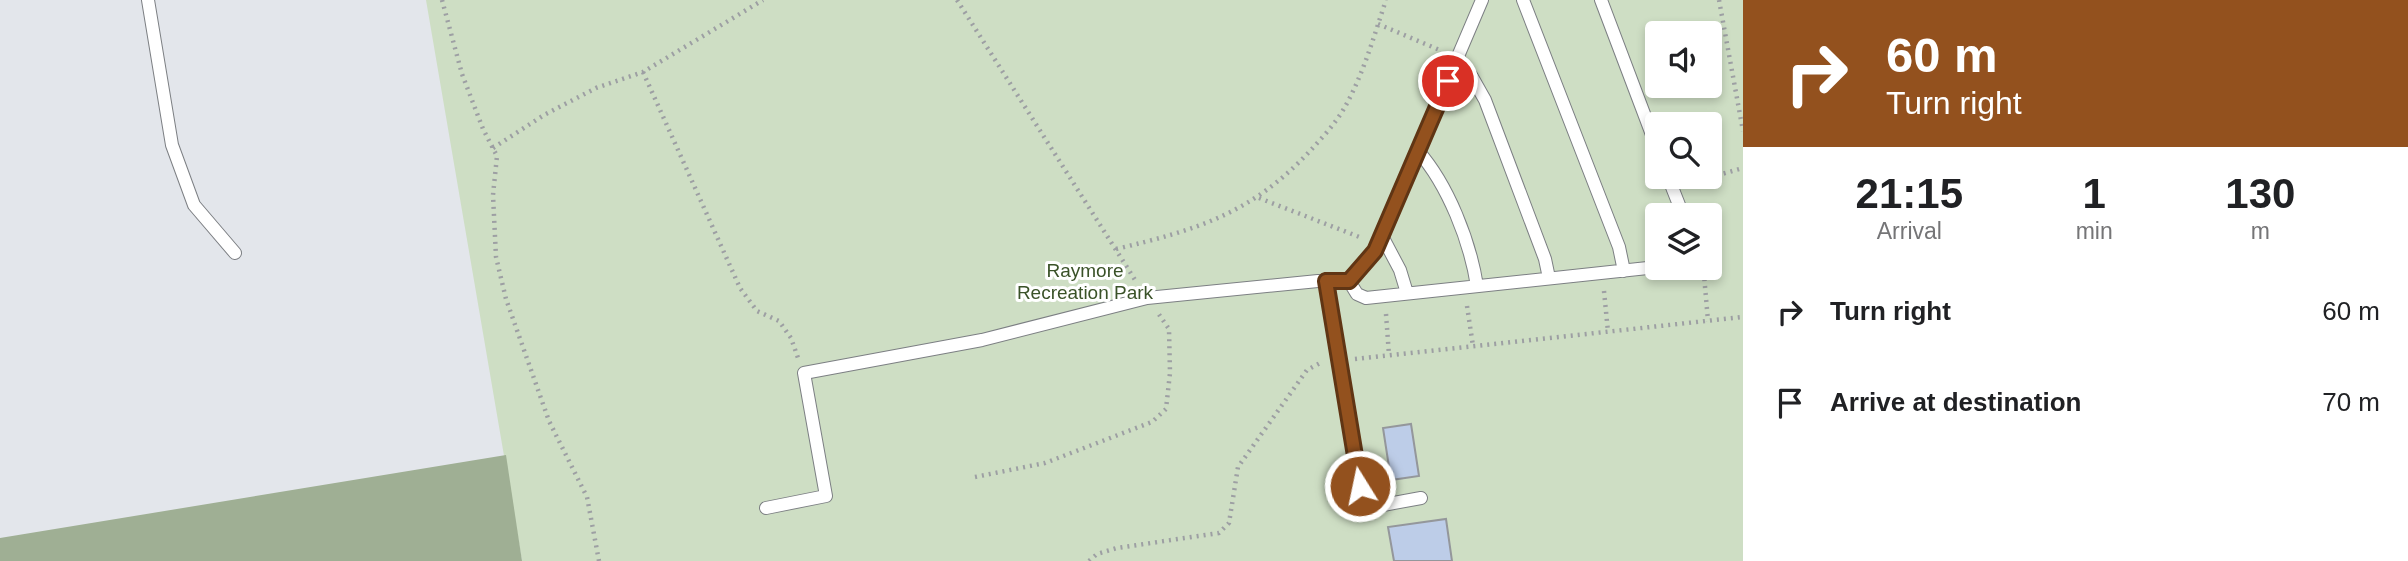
<!DOCTYPE html>
<style>
body{margin:0;font-family:Helvetica,sans-serif;background:#f6f6f6;color:#202124;height:100vh;display:flex;flex-direction:column;font-size:26px;white-space:nowrap}
*{box-sizing:border-box;margin:0}
p{font-size:23px;color:#757577}
.icon{flex:none;width:38px;height:38px;fill:none;stroke:currentColor;stroke-width:2;stroke-linecap:round;stroke-linejoin:round}
.map{position:relative;flex:1;overflow:hidden}
.drawer{display:flex;flex-direction:column;background:#fff;width:665px}
.drawer>*{flex:none}
.top-card{background:#93511e;color:#fff;overflow:hidden}
.tools{position:absolute;left:1645px;top:21px;display:grid;gap:14px}
.tools a{display:grid;place-items:center;width:77px;height:77px;border-radius:7px;background:#fff;box-shadow:0 4px 10px #0003;font-size:35px}
.pin{position:absolute;display:grid;place-items:center;width:60px;height:60px;color:#fff;margin:-30px;border:4px solid #fff;border-radius:50%;box-shadow:0 2px 7px #0007}
.me{position:absolute;width:77px;margin:-38px;rotate:350deg;stroke-linejoin:round;filter:drop-shadow(0 0 5px #0008)}
.turn{display:flex;align-items:center;gap:24px;height:147px;padding:0 28px;font-size:32px}
.turn .icon{width:91px;height:91px;stroke-width:2.5}
.turn b{display:block;font-size:49px;line-height:60px}
.eta{display:flex;justify-content:space-evenly;align-items:center;height:119px;text-align:center}
.eta b{font-size:42px;font-weight:700;line-height:49px}
ul{padding:0;list-style:none}
li{display:flex;align-items:center;gap:21px;height:91px;padding:0 28px}
li div{flex:1}
li b{display:block;font-size:26px}
li em{font-style:normal}
main{display:flex;flex:1;min-height:0}
.map>svg:first-child{display:block}
.green{fill:#cedec4;fill-rule:evenodd}
.forest{fill:#9faf94}
.building{fill:#bdcde8;stroke:#94979b;stroke-width:2}
.lines{fill:none;stroke-linecap:round;stroke-linejoin:round}
.lane-casing{stroke:#7c7f83;stroke-width:14}
.path{stroke:#9d9fa3;stroke-width:4.5;stroke-dasharray:2 5;stroke-linecap:butt}
.lane{stroke:#fff;stroke-width:12}
.route-casing{stroke:#603514;stroke-width:18}
.route{stroke:#93511e;stroke-width:12}
.labels{text-anchor:middle;stroke-width:6;stroke-linejoin:round;paint-order:stroke}
.park-label{font-size:19px;fill:#3a5228;stroke:#fff}
</style>
<main>
<div class="map">
<svg width="1743" height="561" viewBox="0 0 1743 561">
<rect width="100%" height="100%" fill="#e3e6eb"/>
<path class="green" d="M426 0H1743V561H522ZM1657 33H1710V86H1657ZM1657 124H1710V177H1657ZM1657 215H1710V268H1657Z"/>
<path class="forest" d="M506 455 522 561H0V538Z"/>
<path class="building" d="M1411 424 1419 476 1391 480 1383 428Z
M1446 519 1452 561H1394L1388 527Z"/>
<g class="lines">
<g class="lane-casing">
<path id="lane" d="M148 0 172 145 194 205 235 253
M1523 0 1619 247 1624 271
M1601 0 1657 148
M1458 58 1472 77 1485 100 1545 259 1549 278
M1418 151C1448 185 1470 241 1477 286
M1668 177 1683 215
M1382 236 1400 270 1407 293
M1326 281 1360 486 1383 505 1421 498
M1349 281 1357 294 1366 298 1657 267
M766 508 826 496 804 373 982 340 1147 298 1318 281H1349L1375 251 1482 0"/>
</g>
<path class="path" d="M442 0 462 74 483 129 497 156 493 195 496 257 506 299 549 421 587 497 599 561
M957 0 1137 283
M1719 0 1743 131
M1378 24 1442 51
M643 72 740 288 757 311 779 321 791 338 798 358
M493 148 544 115 596 88 643 72 763 0
M1690 183 1743 168
M1259 198 1362 238
M1116 249C1196 230 1251 214 1309 152 1322 138 1337 122 1346 105 1364 72 1374 36 1386 0
M1697 268 1704 275 1708 321
M1604 291 1608 332
M1467 306 1473 346
M1386 314 1389 355
M1355 359 1743 317
M975 477 1045 463 1152 422 1166 409 1170 373 1169 329 1158 313
M1089 561 1097 554 1117 548 1219 533 1229 523 1238 467 1307 370 1322 362"/>
<use href="#lane" class="lane"/>
</g>
<g class="lines">
<g class="route-casing">
<path id="route" d="M1360 486 1326 281H1349L1375 251 1448 81"/>
</g>
<use href="#route" class="route"/>
</g>
<g class="labels">
<g class="park-label">
<text x="1085" y="277">Raymore<tspan x="1085" dy="22">Recreation Park</tspan></text>
</g>
</g>
</svg>
<div class="tools">
<a><svg class="icon" aria-label="sound" viewBox="0 0 24 24"><path d="M4 9h4l5-4v14l-5-4H4zM17 9q2 3 0 6"/></svg></a>
<a><svg class="icon" aria-label="search" viewBox="0 0 24 24"><circle cx="10" cy="10" r="6"/><path d="M15 15l6 6"/></svg></a>
<a><svg class="icon" aria-label="layers" viewBox="0 0 24 24"><path d="M12 4l9 5-9 5-9-5zM3 14l9 5 9-5"/></svg></a>
</div>
<div class="pin" style="left:1448px;top:81px;background:#d93025"><svg class="icon" aria-label="arrive" viewBox="0 0 24 24"><path d="M6 21V4h12l-3 4 3 4H6"/></svg></div>
<svg class="me" style="left:1360px;top:486px" viewBox="-20 -20 40 40"><circle r="17" fill="#93511e" stroke="#fff" stroke-width="3"/><path d="M0-11L8 9 0 5-8 9z" fill="#fff"/></svg>
</div>
<section class="drawer">
<div class="top-card">
<div class="turn"><svg class="icon" aria-label="right" viewBox="0 0 24 24"><path d="M7 20v-9h11M14 6l5 5-5 5"/></svg><div><b>60 m</b>Turn right</div></div>
</div>
<div class="eta">
<div><b>21:15</b><p>Arrival</p></div>
<div><b>1</b><p>min</p></div>
<div><b>130</b><p>m</p></div>
</div>
<ul>
<li><svg class="icon" aria-label="right" viewBox="0 0 24 24"><path d="M7 20v-9h11M14 6l5 5-5 5"/></svg><div><b>Turn right</b></div><em>60 m</em></li>
<li><svg class="icon" aria-label="arrive" viewBox="0 0 24 24"><path d="M6 21V4h12l-3 4 3 4H6"/></svg><div><b>Arrive at destination</b></div><em>70 m</em></li>
</ul>
</section>
</main>
